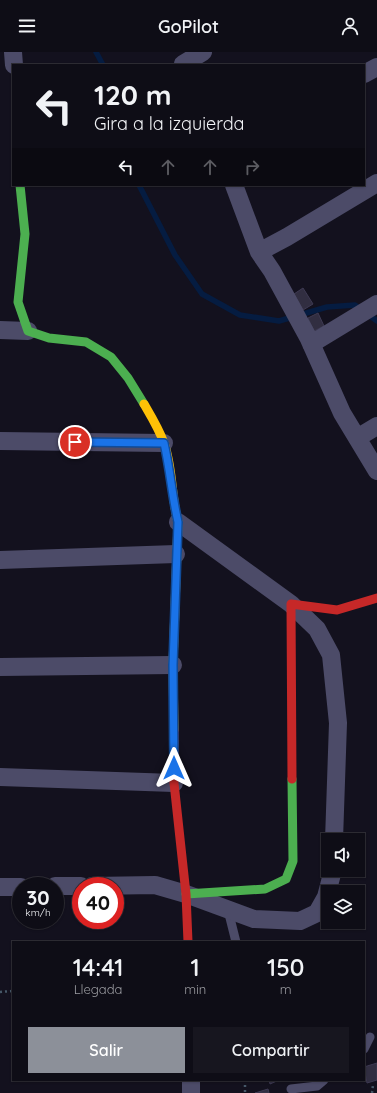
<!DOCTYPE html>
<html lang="es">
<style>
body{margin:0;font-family:Quicksand,sans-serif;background:#17161f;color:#f1f3f6;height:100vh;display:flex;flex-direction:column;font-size:15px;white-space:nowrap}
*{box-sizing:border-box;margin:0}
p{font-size:13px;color:#9b9ca1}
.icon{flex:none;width:22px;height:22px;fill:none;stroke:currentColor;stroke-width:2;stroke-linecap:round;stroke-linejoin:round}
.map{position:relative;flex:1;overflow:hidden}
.details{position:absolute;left:12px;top:889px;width:353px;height:140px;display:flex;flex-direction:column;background:#0e0d16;border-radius:0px;box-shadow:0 1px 3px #0004,0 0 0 1px #2e2d35}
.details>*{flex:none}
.top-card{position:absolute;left:12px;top:12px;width:353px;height:122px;border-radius:0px;box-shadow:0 1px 3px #0004,0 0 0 1px #2e2d35;background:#0e0d16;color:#f1f3f6;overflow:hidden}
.tools{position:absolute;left:321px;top:781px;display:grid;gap:8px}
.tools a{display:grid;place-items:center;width:44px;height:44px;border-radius:0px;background:#0e0d16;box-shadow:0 1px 3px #0004,0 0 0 1px #2e2d35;font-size:20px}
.speed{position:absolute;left:12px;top:825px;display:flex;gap:8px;font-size:20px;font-weight:700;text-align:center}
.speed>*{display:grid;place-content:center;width:52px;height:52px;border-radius:50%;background:#0e0d16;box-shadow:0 1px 3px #0004,0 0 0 1px #2e2d35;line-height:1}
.speed small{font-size:10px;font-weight:400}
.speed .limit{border:6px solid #d22;background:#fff;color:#111}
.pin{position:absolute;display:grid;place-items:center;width:34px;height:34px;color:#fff;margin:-17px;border:2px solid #fff;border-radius:50%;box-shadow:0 1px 4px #0007}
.me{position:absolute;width:44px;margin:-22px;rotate:0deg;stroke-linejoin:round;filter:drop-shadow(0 0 3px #0008)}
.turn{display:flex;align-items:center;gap:14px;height:84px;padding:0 16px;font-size:18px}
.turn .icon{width:52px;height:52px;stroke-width:2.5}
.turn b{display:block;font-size:28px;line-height:34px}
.lanes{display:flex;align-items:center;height:38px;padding:0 16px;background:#0003;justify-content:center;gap:20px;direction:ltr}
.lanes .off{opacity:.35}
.eta{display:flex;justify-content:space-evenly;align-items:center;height:68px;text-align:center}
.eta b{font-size:24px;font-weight:600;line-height:28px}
.primary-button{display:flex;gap:8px;margin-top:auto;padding:8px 16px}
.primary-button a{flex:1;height:46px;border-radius:0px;background:#8c9099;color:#fff;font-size:16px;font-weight:600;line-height:46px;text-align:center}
.primary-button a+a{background:#17161f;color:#f1f3f6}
header{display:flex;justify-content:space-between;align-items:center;height:52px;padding:0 16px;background:#0e0d16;font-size:18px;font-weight:600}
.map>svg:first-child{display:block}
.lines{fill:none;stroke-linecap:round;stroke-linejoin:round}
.stream{stroke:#051c41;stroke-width:5.5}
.building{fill:#312e41;stroke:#3e3a53}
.path{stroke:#465868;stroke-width:2.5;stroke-dasharray:2 3;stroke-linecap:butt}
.lane{stroke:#4c4b68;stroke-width:9}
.street{stroke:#4c4b68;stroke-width:18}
.fast{stroke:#4caf50;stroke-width:9}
.slow{stroke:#ffc107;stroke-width:9}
.jam{stroke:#c62828;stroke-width:9}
.route-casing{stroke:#114b97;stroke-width:10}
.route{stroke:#1a73e8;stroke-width:7}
</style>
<header><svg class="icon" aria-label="menu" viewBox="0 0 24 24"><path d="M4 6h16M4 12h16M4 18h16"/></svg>GoPilot<svg class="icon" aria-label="person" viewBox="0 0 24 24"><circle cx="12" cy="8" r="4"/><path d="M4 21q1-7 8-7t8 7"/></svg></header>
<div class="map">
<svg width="377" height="1041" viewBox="0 0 377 1041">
<rect width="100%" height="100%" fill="#13111e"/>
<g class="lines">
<path class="stream" d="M96 0 103 13
M139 133 175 203 202 242 240 263 279 269 327 255 355 253 377 269"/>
</g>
<path class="building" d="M303 236 313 252 303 258 294 242Z
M318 261 324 274 314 279 308 266Z
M377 1011V1028L367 1031 364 1015Z
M269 1028H279L270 1032Z
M268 1037 269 1041H255Z"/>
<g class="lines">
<path class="path" d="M0 940 13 939
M245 1028V1041
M372 1041 373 1033"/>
<path class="lane" d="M228 858 236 890
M364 997 370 985
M291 1037 317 1034 324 1028"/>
<path class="street" d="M13 0 14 13
M183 12 203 0
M364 22 377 15
M234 133 259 200 272 219 309 287 342 361 377 419
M259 200 287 185 377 131
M0 278 28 279
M311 292 377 252
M357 386 377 374
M0 389 164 391
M178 470 291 552 317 577 331 603 338 671 334 788
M0 508 176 502
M0 615 173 613
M0 725 174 731
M55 834H81
M92 834 155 833 186 842 254 867 300 869 317 861 326 845 333 818
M0 835H21
M191 1028V1041"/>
<path class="fast" d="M20 133 25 182 18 250 28 279 49 286 86 290 111 305 128 326 144 352
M186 842 265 837 286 827 293 809 292 727"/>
<path class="slow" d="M144 352C151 364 159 377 164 391 173 416 171 444 178 470L173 613 174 678"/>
<path class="jam" d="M174 678V731L186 842 188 890
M292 727 291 552 337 558 377 546"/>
</g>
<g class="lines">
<g class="route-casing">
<path id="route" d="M75 390 164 391C170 417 172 444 178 470L173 613 174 716"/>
</g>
<use href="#route" class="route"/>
</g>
</svg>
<div class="tools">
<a><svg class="icon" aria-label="sound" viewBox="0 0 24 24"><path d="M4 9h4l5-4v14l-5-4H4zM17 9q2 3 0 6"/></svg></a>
<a><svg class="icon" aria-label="layers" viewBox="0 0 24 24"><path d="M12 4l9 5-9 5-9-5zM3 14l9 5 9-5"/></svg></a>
</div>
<div class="speed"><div>30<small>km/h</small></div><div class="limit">40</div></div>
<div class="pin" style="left:75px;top:390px;background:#d93025"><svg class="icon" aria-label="arrive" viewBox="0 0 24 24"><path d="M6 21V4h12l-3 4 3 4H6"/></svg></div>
<svg class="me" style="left:174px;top:716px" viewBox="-20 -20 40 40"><path d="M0-17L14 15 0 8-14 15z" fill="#1a73e8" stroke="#fff" stroke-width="4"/></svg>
<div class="top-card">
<div class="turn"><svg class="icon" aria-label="left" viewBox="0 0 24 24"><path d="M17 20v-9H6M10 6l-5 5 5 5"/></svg><div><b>120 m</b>Gira a la izquierda</div></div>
<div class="lanes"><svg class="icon" aria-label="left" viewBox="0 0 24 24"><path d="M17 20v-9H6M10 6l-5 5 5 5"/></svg><svg class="icon off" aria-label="ahead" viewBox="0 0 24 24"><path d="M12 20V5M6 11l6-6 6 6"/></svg><svg class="icon off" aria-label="ahead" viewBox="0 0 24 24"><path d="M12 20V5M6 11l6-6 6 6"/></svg><svg class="icon off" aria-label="right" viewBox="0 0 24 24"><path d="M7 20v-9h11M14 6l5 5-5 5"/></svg></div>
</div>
<section class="details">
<div class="eta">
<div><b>14:41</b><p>Llegada</p></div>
<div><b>1</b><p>min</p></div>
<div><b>150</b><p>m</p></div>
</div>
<div class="primary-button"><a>Salir</a><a>Compartir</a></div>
</section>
</div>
